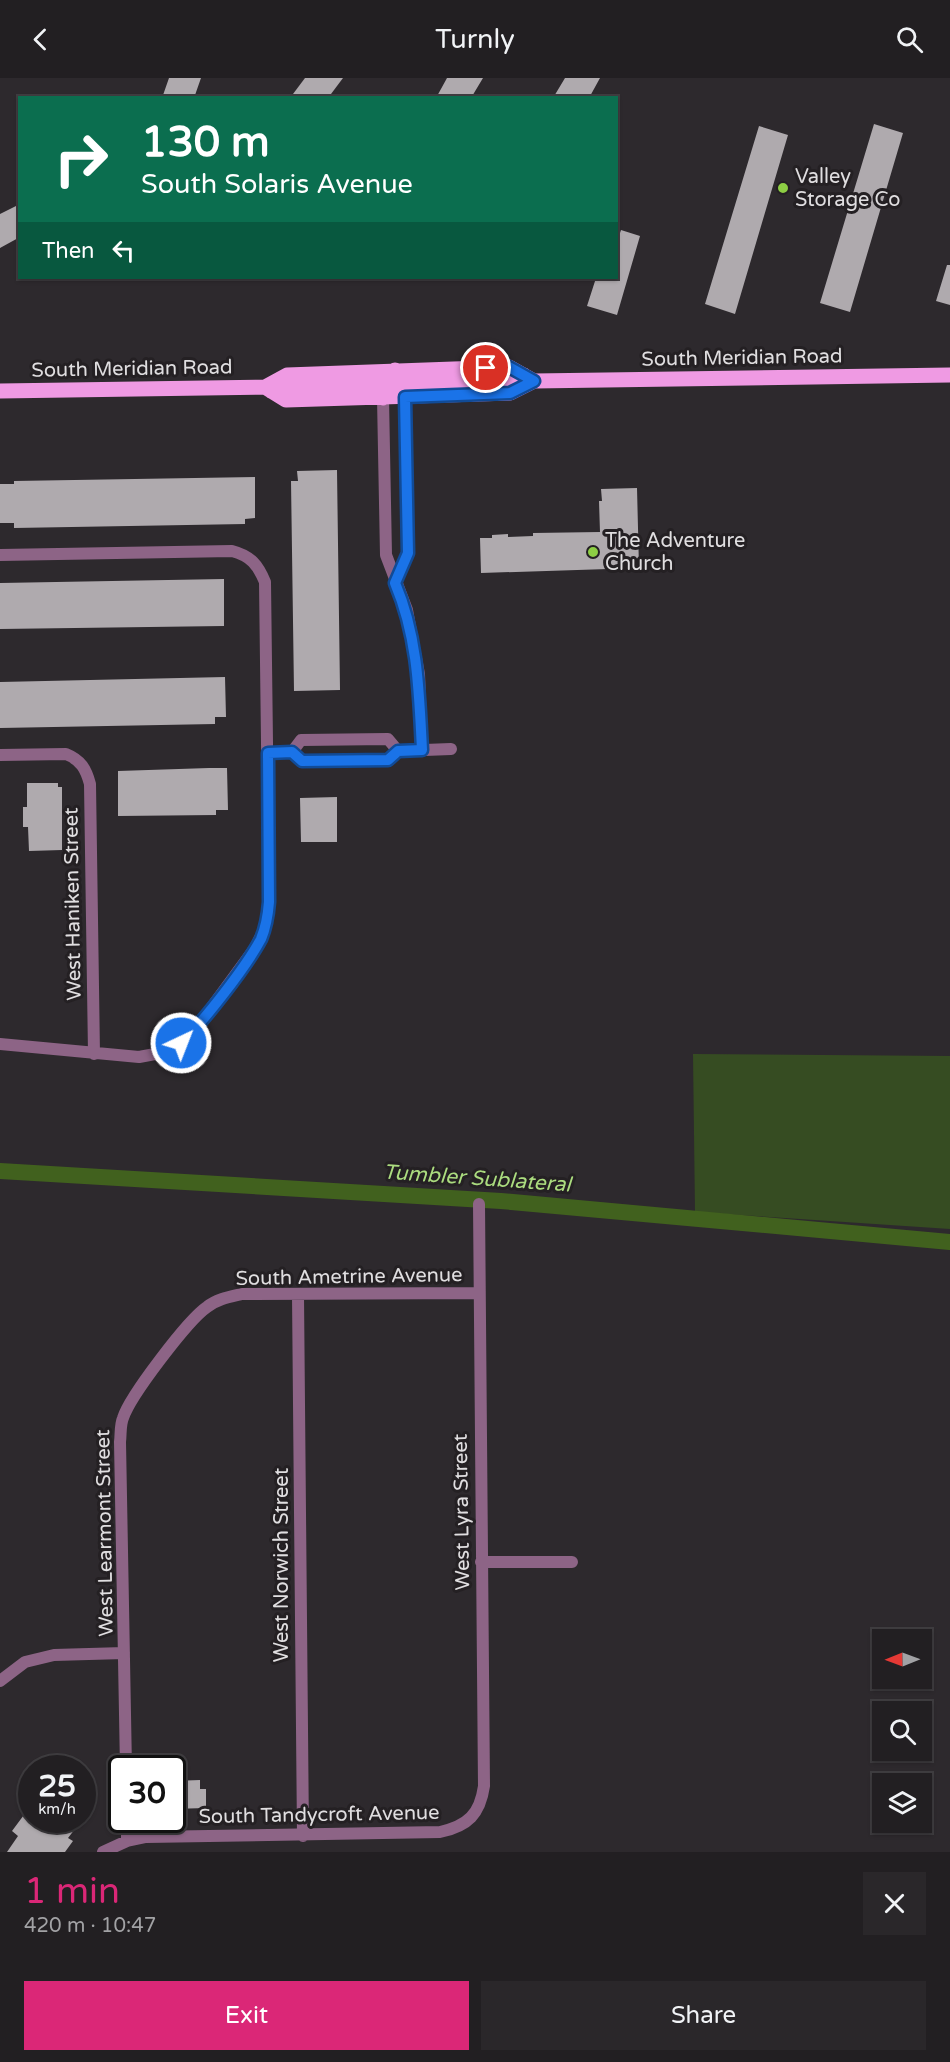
<!DOCTYPE html>
<meta charset="utf-8">
<style>
body{margin:0;font-family:"Varela Round",sans-serif;background:#2a272a;color:#f1f3f6;height:100vh;display:flex;flex-direction:column;font-size:22px;white-space:nowrap}
*{box-sizing:border-box;margin:0}
p{font-size:20px;color:#a2a2a5}
.icon{flex:none;width:33px;height:33px;fill:none;stroke:currentColor;stroke-width:2;stroke-linecap:round;stroke-linejoin:round}
.map{position:relative;height:1774px;overflow:hidden}
.sheet{display:flex;flex-direction:column;background:#221f22;flex:1}
.sheet>*{flex:none}
.top-card{position:absolute;left:18px;top:18px;width:600px;height:183px;border-radius:0px;box-shadow:0 2px 4px #0004,0 0 0 2px #3f3d40;background:#0b6e4f;color:#fff;overflow:hidden}
.needle{width:39px;rotate:269deg}
.tools{position:absolute;left:872px;top:1551px;display:grid;gap:12px}
.tools a{display:grid;place-items:center;width:60px;height:60px;border-radius:0px;background:#221f22;box-shadow:0 2px 4px #0004,0 0 0 2px #3f3d40;font-size:30px}
.speed{position:absolute;left:18px;top:1677px;display:flex;gap:12px;font-size:30px;font-weight:700;text-align:center}
.speed>*{display:grid;place-content:center;width:78px;height:78px;border-radius:50%;background:#221f22;box-shadow:0 2px 4px #0004,0 0 0 2px #3f3d40;line-height:1}
.speed small{font-size:15px;font-weight:400}
.speed .limit{border:3px solid #111;border-radius:9px;background:#fff;color:#111}
.pin{position:absolute;display:grid;place-items:center;width:51px;height:51px;color:#fff;margin:-26px;border:3px solid #fff;border-radius:50%;box-shadow:0 2px 6px #0007}
.me{position:absolute;width:66px;margin:-33px;rotate:43deg;stroke-linejoin:round;filter:drop-shadow(0 0 4px #0008)}
.turn{display:flex;align-items:center;gap:21px;height:126px;padding:0 24px;font-size:27px}
.turn .icon{width:78px;height:78px;stroke-width:2.5}
.turn b{display:block;font-size:42px;line-height:51px}
.then{display:flex;align-items:center;height:57px;padding:0 24px;background:#0003;gap:12px;font-size:22px}
.round{display:grid;place-items:center;flex:none;width:63px;height:63px;border-radius:0px;background:#2a272a}
.headline{display:flex;align-items:center;justify-content:space-between;height:102px;padding:0 24px}
h1{font-size:36px;font-weight:600;line-height:45px;color:#db2777}
.button{display:flex;gap:12px;margin-top:auto;padding:12px 24px}
.button a{flex:1;height:69px;border-radius:0px;background:#db2777;color:#fff;font-size:24px;font-weight:600;line-height:69px;text-align:center}
.button a+a{background:#2a272a;color:#f1f3f6}
header{display:flex;justify-content:space-between;align-items:center;height:78px;padding:0 24px;background:#221f22;font-size:27px;font-weight:600}
.map>svg:first-child{display:block}
.green{fill:#364c22}
.lines{fill:none;stroke-linecap:round;stroke-linejoin:round}
.canal{stroke:#41611e;stroke-width:16}
.building{fill:#afaaae}
.street{stroke:#8d6486;stroke-width:12}
.primary{stroke:#ef9ae3;stroke-width:15}
.route-casing{stroke:#114b97;stroke-width:15}
.route{stroke:#1a73e8;stroke-width:10}
.poi-dot{fill:#8dce44;stroke:#242023;stroke-width:2}
.labels{text-anchor:middle;stroke-width:6;stroke-linejoin:round;paint-order:stroke}
.poi-label{font-size:20px;fill:#e0dee0;stroke:#242023;text-anchor:start}
.street-label{font-size:20px;fill:#e0dee0;stroke:#242023}
.water-label{font-size:21px;font-style:italic;fill:#abdc7f;stroke:#242023}
</style>
<header><svg class="icon" aria-label="back" viewBox="0 0 24 24"><path d="M15 5l-7 7 7 7"/></svg>Turnly<svg class="icon" aria-label="search" viewBox="0 0 24 24"><circle cx="10" cy="10" r="6"/><path d="M15 15l6 6"/></svg></header>
<div class="map">
<svg width="950" height="1774" viewBox="0 0 950 1774">
<rect width="100%" height="100%" fill="#2d292d"/>
<path class="green" d="M693 976 950 978V1151L695 1134Z"/>
<g class="lines">
<path class="canal" d="M0 1093 501 1123 950 1164"/>
</g>
<path class="building" d="M169 0H201L194 20H162Z
M305 0H343L328 20H290Z
M447 0H483L471 20H436Z
M565 0H600L589 20H553Z
M874 46 903 55 850 234 820 225Z
M759 48 788 57 735 236 705 226Z
M20 126V159L0 170V136Z
M621 152 640 158 617 237 587 228 596 200H616V167Z
M947 187H950V227L936 223Z
M337 392 340 612 294 613 291 403H298L297 393Z
M255 399V440L245 441V446L14 450V445H0V406H14V403Z
M637 410 639 490 481 495 480 460H492V457L508 456V459L533 458V455L600 454 599 423H602L601 411Z
M224 501V548L0 551V505Z
M225 599 226 639H215V646L0 650V604Z
M209 690H227L228 732H216V737L118 738V693Z
M27 705H58V709H62V772L29 773 28 749H23V729H27Z
M337 719V764H301L300 720Z
M200 1702V1711H206V1730L172 1731V1703Z
M32 1726V1742H44L53 1748 58 1742H82L68 1760 73 1763 65 1774H7L18 1758 12 1753Z"/>
<g class="lines">
<path class="street" d="M383 320 386 477 407 532 419 596 422 672
M0 477 232 473C251 478 258 487 265 504L269 824 266 848 255 870 195 952 181 965 166 974 139 979 0 966
M395 505 408 475 405 319
M398 673 451 671
M268 675 292 674 302 683 389 682 398 673 388 661 301 662 292 674
M0 677 66 676C81 682 86 691 90 706L94 976
M298 1217 303 1758
M481 1484H572
M0 1603 25 1584 54 1577 124 1575
M126 1690 120 1364C121 1356 120 1347 123 1340 130 1318 188 1242 207 1229 217 1221 229 1219 242 1216L479 1215
M127 1742V1763
M103 1774 127 1763 146 1759 440 1754C468 1748 480 1736 484 1708L479 1126"/>
<path class="primary" d="M265 309 286 322 510 315 534 303 950 297
M0 313 265 309 287 297 509 289 534 303
M271 313 287 308 390 304 395 298V292
M383 320 404 306 501 304 524 297"/>
</g>
<g class="lines">
<g class="route-casing">
<path id="route" d="M181 965C204 943 246 889 261 861 266 849 268 837 269 824L268 675 292 674 302 683 388 682 398 673 422 672C419 614 418 559 395 505L408 475 405 319 510 315 534 303 509 289 486 290"/>
</g>
<use href="#route" class="route"/>
</g>
<g class="poi-dot">
<circle cx="783" cy="110" r="6"/>
<circle cx="593" cy="474" r="6"/>
</g>
<g class="labels">
<g class="poi-label">
<text x="795" y="105">Valley<tspan x="795" dy="23">Storage Co</tspan></text>
<text x="605" y="469">The Adventure<tspan x="605" dy="23">Church</tspan></text>
</g>
<g class="street-label">
<text transform="translate(742 279) rotate(-1)" y="7">South Meridian Road</text>
<text transform="translate(132 290) rotate(-1)" y="7">South Meridian Road</text>
<text transform="translate(72 826) rotate(-91)" y="7">West Haniken Street</text>
<text transform="translate(349 1198) rotate(-1)" y="7">South Ametrine Avenue</text>
<text transform="translate(461 1434) rotate(-91)" y="7">West Lyra Street</text>
<text transform="translate(104 1455) rotate(-91)" y="7">West Learmont Street</text>
<text transform="translate(281 1487) rotate(-90)" y="7">West Norwich Street</text>
<text transform="translate(319 1736) rotate(-1)" y="7">South Tandycroft Avenue</text>
</g>
<g class="water-label">
<text transform="translate(477 1100) rotate(4)" y="7">Tumbler Sublateral</text>
</g>
</g>
</svg>
<div class="tools">
<a><svg class="needle" viewBox="-14 -14 28 28"><path d="M0-13l5 13h-10z" fill="#e53935"/><path d="M0 13l5-13h-10z" fill="#a2a2a5"/></svg></a>
<a><svg class="icon" aria-label="search" viewBox="0 0 24 24"><circle cx="10" cy="10" r="6"/><path d="M15 15l6 6"/></svg></a>
<a><svg class="icon" aria-label="layers" viewBox="0 0 24 24"><path d="M12 4l9 5-9 5-9-5zM3 14l9 5 9-5"/></svg></a>
</div>
<div class="speed"><div>25<small>km/h</small></div><div class="limit">30</div></div>
<div class="pin" style="left:486px;top:290px;background:#d93025"><svg class="icon" aria-label="arrive" viewBox="0 0 24 24"><path d="M6 21V4h12l-3 4 3 4H6"/></svg></div>
<svg class="me" style="left:181px;top:965px" viewBox="-20 -20 40 40"><circle r="17" fill="#1a73e8" stroke="#fff" stroke-width="3"/><path d="M0-11L8 9 0 5-8 9z" fill="#fff"/></svg>
<div class="top-card">
<div class="turn"><svg class="icon" aria-label="right" viewBox="0 0 24 24"><path d="M7 20v-9h11M14 6l5 5-5 5"/></svg><div><b>130 m</b>South Solaris Avenue</div></div>
<div class="then">Then<svg class="icon" aria-label="left" viewBox="0 0 24 24"><path d="M17 20v-9H6M10 6l-5 5 5 5"/></svg></div>
</div>
</div>
<section class="sheet">
<div class="headline"><div><h1>1 min</h1><p>420 m · 10:47</p></div><a class="round"><svg class="icon" aria-label="close" viewBox="0 0 24 24"><path d="M6 6l12 12M18 6L6 18"/></svg></a></div>
<div class="button"><a>Exit</a><a>Share</a></div>
</section>
